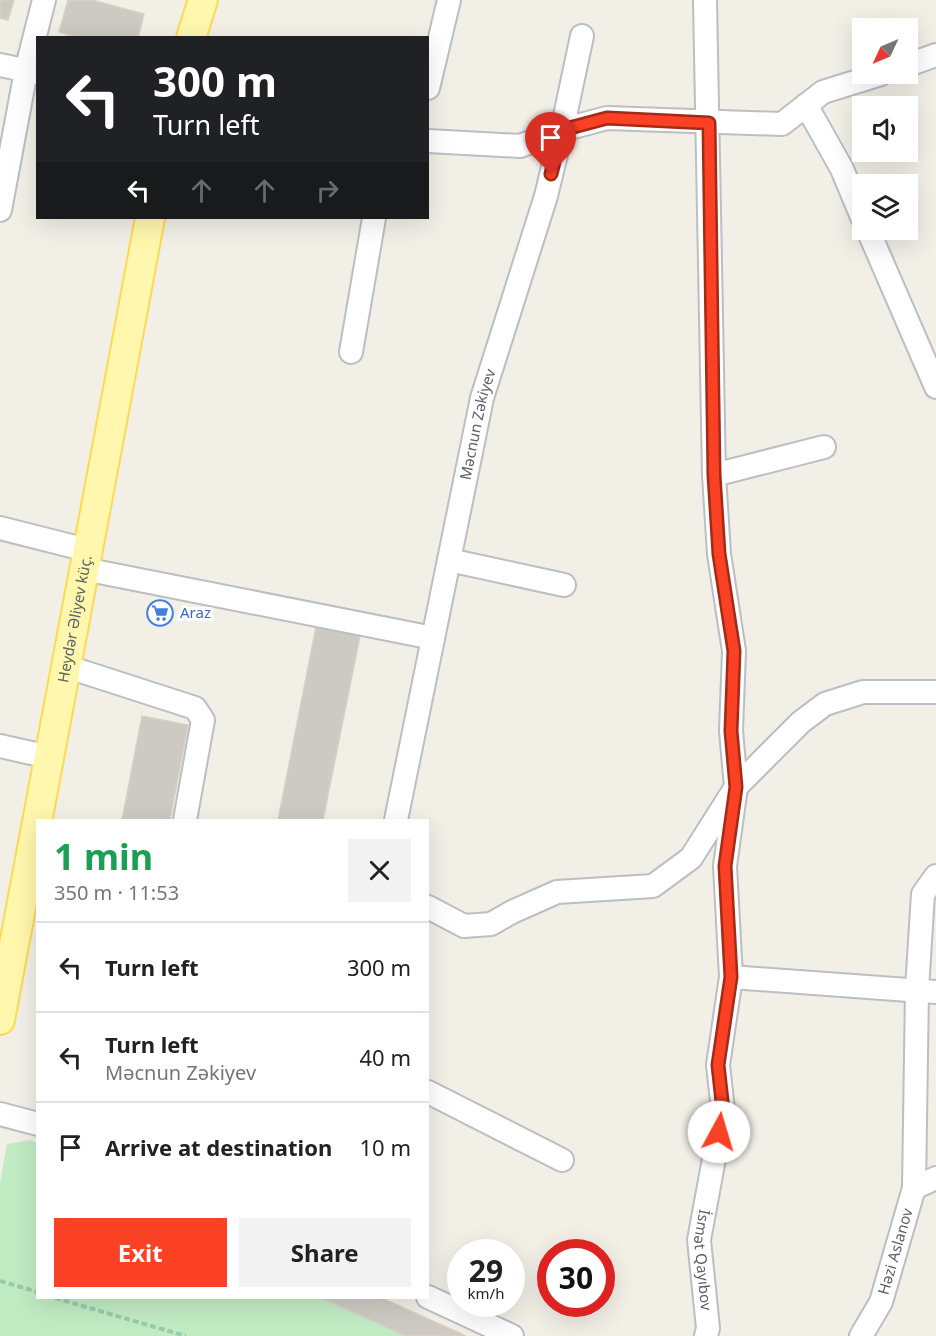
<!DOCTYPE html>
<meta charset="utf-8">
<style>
body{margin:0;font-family:"Noto Sans",sans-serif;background:#f2f2f2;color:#222;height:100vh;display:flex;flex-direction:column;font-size:22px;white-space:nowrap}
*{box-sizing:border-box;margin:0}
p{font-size:20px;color:#767676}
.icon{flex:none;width:33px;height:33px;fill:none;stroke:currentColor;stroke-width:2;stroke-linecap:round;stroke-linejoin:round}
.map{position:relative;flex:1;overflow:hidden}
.drawer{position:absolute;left:36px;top:819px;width:393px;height:480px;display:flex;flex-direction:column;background:#fff;border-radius:0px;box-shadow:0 6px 24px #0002}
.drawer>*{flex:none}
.hud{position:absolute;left:36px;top:36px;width:393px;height:183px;border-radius:0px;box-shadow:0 6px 24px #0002;background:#202124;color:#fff;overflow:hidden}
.needle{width:39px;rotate:226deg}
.fabs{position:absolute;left:852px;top:18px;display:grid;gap:12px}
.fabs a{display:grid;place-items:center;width:66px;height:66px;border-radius:0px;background:#fff;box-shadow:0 6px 24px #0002;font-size:30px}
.speed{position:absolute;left:447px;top:1239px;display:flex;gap:12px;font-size:30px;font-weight:700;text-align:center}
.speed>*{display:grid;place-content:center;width:78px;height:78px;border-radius:50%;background:#fff;box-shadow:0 6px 24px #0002;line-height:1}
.speed small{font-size:15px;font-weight:400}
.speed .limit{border:9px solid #d22;background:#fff;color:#111}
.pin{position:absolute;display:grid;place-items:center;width:51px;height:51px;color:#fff;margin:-62px -26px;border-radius:50% 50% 50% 0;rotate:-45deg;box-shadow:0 0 6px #0007}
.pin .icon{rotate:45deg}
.me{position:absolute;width:66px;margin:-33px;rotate:6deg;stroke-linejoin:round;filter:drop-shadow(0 0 4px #0008)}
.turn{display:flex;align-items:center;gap:21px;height:126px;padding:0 18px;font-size:27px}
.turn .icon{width:78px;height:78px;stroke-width:2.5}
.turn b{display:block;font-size:42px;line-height:51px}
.lanes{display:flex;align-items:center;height:57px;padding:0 18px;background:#0003;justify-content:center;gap:30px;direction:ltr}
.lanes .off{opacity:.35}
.round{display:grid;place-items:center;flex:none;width:63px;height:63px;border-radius:0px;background:#f2f2f2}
.summary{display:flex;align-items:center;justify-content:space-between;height:102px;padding:0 18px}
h1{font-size:36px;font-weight:700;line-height:45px;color:#1e9e55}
.cta{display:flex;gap:12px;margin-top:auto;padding:12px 18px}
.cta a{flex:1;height:69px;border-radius:0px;background:#fb4123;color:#fff;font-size:24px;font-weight:700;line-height:69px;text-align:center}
.cta a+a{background:#f2f2f2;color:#222}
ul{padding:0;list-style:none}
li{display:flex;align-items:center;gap:18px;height:90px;padding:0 18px;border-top:2px solid #e0e0e0}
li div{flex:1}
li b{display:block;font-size:22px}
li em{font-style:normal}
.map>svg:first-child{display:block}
.green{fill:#c1ebc3}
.building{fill:#cccac3;stroke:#d7d2c4;stroke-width:1.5}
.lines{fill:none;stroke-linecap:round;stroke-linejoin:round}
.minor-casing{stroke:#bbbec3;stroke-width:26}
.major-casing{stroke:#ffd951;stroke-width:32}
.path{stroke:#98ccaa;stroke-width:4;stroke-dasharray:6 3;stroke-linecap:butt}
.minor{stroke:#fff;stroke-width:22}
.major{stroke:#fff7ad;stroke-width:28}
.route-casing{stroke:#a32a17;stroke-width:15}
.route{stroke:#fb4123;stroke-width:10}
.labels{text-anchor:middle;stroke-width:6;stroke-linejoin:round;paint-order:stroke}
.street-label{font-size:15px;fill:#5d6168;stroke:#fff}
.shop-label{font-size:15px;fill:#366cbe;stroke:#fff;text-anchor:start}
</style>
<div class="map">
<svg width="936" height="1336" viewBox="0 0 936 1336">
<rect width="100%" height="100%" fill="#f1efe6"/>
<path class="green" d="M30 1140 37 1143 38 1298H322L405 1336H0V1183L7 1144Z"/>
<path class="building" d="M0 0H14L8 20 0 18Z
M68 0H92L144 14 138 38H78L59 32Z
M316 627 360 636 323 820H278Z
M142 716 188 725 170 820H122Z
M322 1298H382L466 1336H405Z"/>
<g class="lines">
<g class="minor-casing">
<g id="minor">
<path id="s1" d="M705 0 714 475 719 554 734 651 731 731 736 787 725 866 731 977 718 1065 723 1110 699 1240 708 1328 706 1336"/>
<path d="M0 65 38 73"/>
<path d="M908 65 936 55"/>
<path d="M428 88 449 0"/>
<path d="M806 105 842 169 862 217"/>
<path d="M428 141 520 146 562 130 607 118 782 124 823 92 881 74"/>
<path d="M0 210 26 71 44 0"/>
<path d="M868 230 936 387"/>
<path d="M351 352 374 218"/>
<path d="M714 475 824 447"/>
<path d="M0 528 87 550"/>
<path d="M449 560 564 585"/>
<path d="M84 569 433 638"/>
<path d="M65 666 195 708 203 720 185 820"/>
<path d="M0 746 49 757"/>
<path id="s2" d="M396 820 482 398 546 196 562 130 582 36"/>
<path d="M428 907 464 926 491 924 512 912 557 892 653 886 691 858 736 787 801 722 825 704 863 692H936"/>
<path d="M731 977 936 992"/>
<path d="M428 1092 562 1160"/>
<path d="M0 1114 38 1124"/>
<path d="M914 1188 917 989 923 894 936 876"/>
<path d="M428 1297 512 1336"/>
<path id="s3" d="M861 1336 881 1302 914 1188 936 1178"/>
</g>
</g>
<g class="major-casing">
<g id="major">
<path d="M191 38 203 0"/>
<path id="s4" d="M0 1020 150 218"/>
</g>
</g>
<path class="path" d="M0 1281 38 1292
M55 1298 186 1336"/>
<use href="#minor" class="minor"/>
<use href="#major" class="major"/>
</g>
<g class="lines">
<g class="route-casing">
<path id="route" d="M551 174 562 130 607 118 709 123 714 475 719 554 734 651 731 731 736 787 725 866 731 977 718 1065 723 1110 719 1132"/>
</g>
<use href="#route" class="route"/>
</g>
<defs>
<g id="supermarket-ring" transform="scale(1.35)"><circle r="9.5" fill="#fff" stroke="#3f7fe0" stroke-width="1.5"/><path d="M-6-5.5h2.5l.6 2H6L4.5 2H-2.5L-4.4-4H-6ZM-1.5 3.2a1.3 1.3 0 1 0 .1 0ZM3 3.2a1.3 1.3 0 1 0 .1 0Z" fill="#3f7fe0"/></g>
</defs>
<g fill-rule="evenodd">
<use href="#supermarket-ring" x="160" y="613"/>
</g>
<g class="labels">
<g class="street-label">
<text dy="5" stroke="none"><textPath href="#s2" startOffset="404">Məcnun Zəkiyev</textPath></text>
<text dy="5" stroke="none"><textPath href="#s4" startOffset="408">Heydər Əliyev küç.</textPath></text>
<text dy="5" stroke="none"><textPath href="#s3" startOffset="92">Həzi Aslanov</textPath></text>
<text dy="5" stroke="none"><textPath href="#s1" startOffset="1266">İsmət Qayıbov</textPath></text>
</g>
<g class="shop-label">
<text x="180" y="618">Araz</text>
</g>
</g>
</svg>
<div class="fabs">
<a><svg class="needle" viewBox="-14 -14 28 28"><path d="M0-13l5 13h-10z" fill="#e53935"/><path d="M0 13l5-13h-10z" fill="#767676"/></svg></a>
<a><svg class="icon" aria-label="sound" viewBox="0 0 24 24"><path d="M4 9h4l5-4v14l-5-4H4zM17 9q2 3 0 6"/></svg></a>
<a><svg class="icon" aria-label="layers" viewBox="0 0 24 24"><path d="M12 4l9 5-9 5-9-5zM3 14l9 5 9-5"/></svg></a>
</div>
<div class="speed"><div>29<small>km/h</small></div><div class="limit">30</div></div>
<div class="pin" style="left:551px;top:174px;background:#d93025"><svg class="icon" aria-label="arrive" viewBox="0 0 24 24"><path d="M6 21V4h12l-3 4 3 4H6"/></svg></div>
<svg class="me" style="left:719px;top:1132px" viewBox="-20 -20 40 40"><circle r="19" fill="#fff"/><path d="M0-13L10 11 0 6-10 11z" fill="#fb4123"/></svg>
<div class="hud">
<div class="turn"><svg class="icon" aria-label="left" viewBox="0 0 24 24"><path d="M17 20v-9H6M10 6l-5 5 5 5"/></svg><div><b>300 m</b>Turn left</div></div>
<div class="lanes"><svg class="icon" aria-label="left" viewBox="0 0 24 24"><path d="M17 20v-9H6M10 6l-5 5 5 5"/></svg><svg class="icon off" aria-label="ahead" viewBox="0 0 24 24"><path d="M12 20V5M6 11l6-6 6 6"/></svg><svg class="icon off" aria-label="ahead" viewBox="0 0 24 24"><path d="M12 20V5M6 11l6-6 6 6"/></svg><svg class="icon off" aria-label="right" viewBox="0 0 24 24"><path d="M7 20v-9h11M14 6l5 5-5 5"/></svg></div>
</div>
<section class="drawer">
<div class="summary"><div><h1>1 min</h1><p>350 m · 11:53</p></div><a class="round"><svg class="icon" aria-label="close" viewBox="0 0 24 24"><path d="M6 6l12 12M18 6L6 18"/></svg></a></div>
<ul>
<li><svg class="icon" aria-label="left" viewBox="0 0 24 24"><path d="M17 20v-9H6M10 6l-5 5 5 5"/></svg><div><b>Turn left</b></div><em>300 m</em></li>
<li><svg class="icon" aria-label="left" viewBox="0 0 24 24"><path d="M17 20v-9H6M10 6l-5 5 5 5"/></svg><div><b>Turn left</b><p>Məcnun Zəkiyev</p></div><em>40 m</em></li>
<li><svg class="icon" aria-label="arrive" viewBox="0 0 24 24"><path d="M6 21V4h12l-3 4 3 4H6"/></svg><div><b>Arrive at destination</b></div><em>10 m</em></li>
</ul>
<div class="cta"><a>Exit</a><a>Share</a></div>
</section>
</div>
